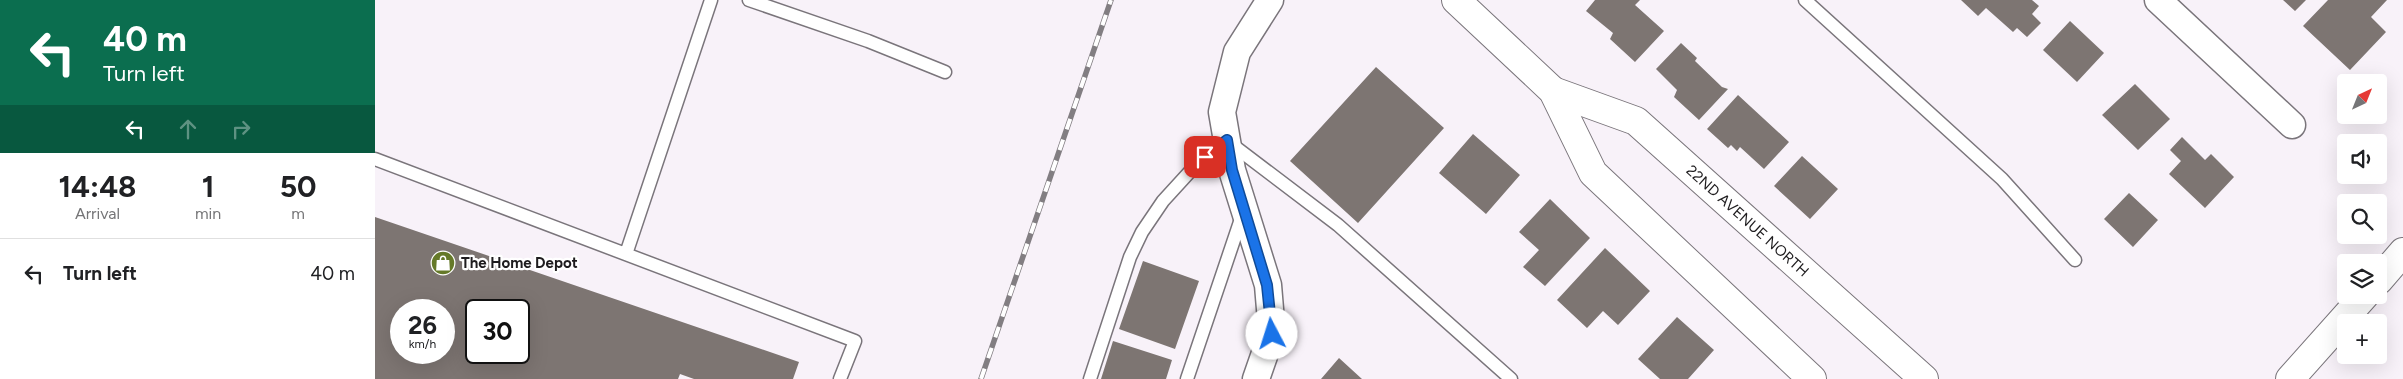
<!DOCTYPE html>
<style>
body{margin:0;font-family:Figtree,sans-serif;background:#f6f6f6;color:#202124;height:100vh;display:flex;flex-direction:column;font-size:19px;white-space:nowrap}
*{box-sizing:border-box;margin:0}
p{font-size:16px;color:#757577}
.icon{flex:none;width:28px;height:28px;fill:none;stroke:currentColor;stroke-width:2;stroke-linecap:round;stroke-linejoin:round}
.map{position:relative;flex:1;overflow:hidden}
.details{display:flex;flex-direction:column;background:#fff;width:375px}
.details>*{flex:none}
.banner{background:#0b6e4f;color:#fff;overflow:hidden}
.needle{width:32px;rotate:43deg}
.tools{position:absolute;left:1962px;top:74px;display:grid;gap:10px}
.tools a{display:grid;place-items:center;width:50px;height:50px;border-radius:5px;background:#fff;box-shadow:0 5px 20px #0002;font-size:25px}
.speed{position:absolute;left:15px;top:299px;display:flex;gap:10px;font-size:25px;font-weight:700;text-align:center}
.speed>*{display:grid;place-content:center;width:65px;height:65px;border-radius:50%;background:#fff;box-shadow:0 5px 20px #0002;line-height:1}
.speed small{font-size:12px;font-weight:400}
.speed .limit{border:2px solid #111;border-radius:8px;background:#fff;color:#111}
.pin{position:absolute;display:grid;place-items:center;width:42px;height:42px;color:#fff;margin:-21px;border-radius:10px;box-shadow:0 2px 8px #0006}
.me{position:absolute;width:55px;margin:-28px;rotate:355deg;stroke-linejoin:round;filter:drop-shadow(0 0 4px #0008)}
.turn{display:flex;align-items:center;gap:18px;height:105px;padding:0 20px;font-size:22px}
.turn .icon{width:65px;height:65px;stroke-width:2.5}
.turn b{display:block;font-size:35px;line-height:42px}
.lanes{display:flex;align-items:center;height:48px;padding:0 20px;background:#0003;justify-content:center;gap:25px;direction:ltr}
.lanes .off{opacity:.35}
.eta{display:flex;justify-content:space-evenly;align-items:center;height:85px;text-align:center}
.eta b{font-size:30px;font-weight:700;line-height:35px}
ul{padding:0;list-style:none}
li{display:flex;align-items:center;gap:15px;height:70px;padding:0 20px;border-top:1px solid #e0e0e0}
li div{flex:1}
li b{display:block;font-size:19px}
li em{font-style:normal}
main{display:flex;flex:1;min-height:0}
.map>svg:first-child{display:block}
.building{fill:#7d7572;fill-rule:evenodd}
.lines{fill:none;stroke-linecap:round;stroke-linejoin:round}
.lane-casing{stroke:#7a757b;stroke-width:15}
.street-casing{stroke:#7a757b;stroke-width:29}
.secondary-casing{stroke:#7a757b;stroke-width:30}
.highway-casing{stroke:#7a757b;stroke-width:30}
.lane{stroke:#fff;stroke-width:12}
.street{stroke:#fff;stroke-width:26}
.secondary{stroke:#fff;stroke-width:28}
.highway{stroke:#fff;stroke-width:28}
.rail-casing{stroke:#827e82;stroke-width:5.5}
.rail{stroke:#fff;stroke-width:4;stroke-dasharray:11;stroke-linecap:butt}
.route-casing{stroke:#114b97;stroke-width:12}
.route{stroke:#1a73e8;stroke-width:9}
.labels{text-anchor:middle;stroke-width:4.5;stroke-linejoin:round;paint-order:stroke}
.street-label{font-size:15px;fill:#1e1c1e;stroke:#fff}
.poi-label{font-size:15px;font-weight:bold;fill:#1e1c1e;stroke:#fff;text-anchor:start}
</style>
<main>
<section class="details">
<div class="banner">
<div class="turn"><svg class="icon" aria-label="left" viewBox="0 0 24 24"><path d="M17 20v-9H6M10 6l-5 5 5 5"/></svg><div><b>40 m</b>Turn left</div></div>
<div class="lanes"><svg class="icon" aria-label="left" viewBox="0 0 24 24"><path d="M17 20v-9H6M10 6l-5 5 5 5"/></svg><svg class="icon off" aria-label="ahead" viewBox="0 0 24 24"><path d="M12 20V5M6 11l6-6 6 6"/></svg><svg class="icon off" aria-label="right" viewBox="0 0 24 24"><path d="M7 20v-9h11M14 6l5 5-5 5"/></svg></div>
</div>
<div class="eta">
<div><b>14:48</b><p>Arrival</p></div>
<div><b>1</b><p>min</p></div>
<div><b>50</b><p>m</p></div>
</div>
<ul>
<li><svg class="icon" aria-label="left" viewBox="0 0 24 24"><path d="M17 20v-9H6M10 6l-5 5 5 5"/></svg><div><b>Turn left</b></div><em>40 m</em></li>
</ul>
</section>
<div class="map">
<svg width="2028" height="379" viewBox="0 0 2028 379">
<rect width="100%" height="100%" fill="#f8f2f9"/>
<path class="building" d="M1220 0H1265L1260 5 1289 31 1260 62 1235 39 1238 33 1211 11Z
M1586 0H1657L1664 6 1657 14 1666 23 1652 37 1642 28 1638 32 1611 8 1603 16Z
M1908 0H1931L1920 11Z
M1953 0H2012L1996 17 2011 32 1975 70 1928 26Z
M1695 21 1729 53 1702 82 1668 50Z
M1306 43 1322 58 1320 61 1347 87 1353 89 1324 120 1299 97 1302 90 1281 69Z
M1001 67 1069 128 983 223 915 161Z
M1760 84 1795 119 1763 150 1727 115Z
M1363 95 1414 142 1389 169 1365 147 1362 151 1356 145 1353 148 1332 129Z
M1098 134 1145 175 1111 214 1064 173Z
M1807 137 1830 160 1836 154 1859 177 1830 208 1794 174 1806 161 1795 150Z
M1427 156 1463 189 1435 219 1399 186Z
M1754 193 1783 220 1758 247 1729 219Z
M1175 199 1215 238 1170 286 1148 267 1164 250 1144 232Z
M0 217 424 362 418 379H319L305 374 303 379H0ZM26 310H69V352H26ZM101 310H144V352H101Z
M1230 248 1275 291 1243 325 1228 311 1212 328 1182 300Z
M768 261 824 281 800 349 744 329Z
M1302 317 1339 350 1313 379H1285L1263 359Z
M738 341 797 360 791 379H726Z
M964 358 987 379H946Z"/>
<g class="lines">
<g class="lane-casing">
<path id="lane" d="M374 0 493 41 570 72
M1430 0 1627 179 1700 260
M0 159 480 341 465 379
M251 254 336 0
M715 379 755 257 767 232 788 201 820 166 851 140 963 225 1136 379
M812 379 867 216"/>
</g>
<g class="street-casing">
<path id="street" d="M1783 0 1917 125
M881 379 897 333 893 285 857 170 847 112 862 52 895 0"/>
</g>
<g class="secondary-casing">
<g id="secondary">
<path d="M1081 0 1178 91 1218 173 1437 379"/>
<path id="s1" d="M1178 91 1261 121 1549 379"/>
</g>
</g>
<g class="highway-casing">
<path id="highway" d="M2004 280 2028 252
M1915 379 1990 295"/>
</g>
<use href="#lane" class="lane"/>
<use href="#street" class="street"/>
<use href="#secondary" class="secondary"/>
<use href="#highway" class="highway"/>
<g class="rail-casing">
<path id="rail" d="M606 379 736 0"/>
</g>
<use href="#rail" class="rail"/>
</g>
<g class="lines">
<g class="route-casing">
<path id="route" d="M830 157 852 140 857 170 892 285 897 334"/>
</g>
<use href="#route" class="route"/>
</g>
<defs>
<g id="shop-disc" transform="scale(1.25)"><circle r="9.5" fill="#657929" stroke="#fff"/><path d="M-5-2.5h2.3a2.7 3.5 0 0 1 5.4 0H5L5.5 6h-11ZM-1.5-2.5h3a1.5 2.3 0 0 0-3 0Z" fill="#fff"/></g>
</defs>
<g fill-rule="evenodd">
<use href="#shop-disc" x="68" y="263"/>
</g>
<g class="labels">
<g class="street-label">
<text dy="5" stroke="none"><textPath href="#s1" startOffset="238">22ND AVENUE NORTH</textPath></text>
</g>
<g class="poi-label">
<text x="86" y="268">The Home Depot</text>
</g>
</g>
</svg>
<div class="tools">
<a><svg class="needle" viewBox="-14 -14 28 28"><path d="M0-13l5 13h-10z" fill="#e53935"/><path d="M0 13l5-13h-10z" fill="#757577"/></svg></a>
<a><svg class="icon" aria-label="sound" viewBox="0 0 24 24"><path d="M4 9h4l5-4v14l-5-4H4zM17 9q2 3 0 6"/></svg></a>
<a><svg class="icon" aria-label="search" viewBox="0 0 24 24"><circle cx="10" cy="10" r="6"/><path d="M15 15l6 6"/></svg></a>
<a><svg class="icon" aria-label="layers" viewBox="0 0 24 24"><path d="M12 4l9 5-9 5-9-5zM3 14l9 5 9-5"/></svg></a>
<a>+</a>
</div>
<div class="speed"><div>26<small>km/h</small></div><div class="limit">30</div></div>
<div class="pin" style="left:830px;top:157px;background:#d93025"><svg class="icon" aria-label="arrive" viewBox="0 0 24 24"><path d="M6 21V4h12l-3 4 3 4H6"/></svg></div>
<svg class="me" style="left:897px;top:334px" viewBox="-20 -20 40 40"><circle r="19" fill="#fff"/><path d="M0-13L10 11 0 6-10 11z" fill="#1a73e8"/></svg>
</div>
</main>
